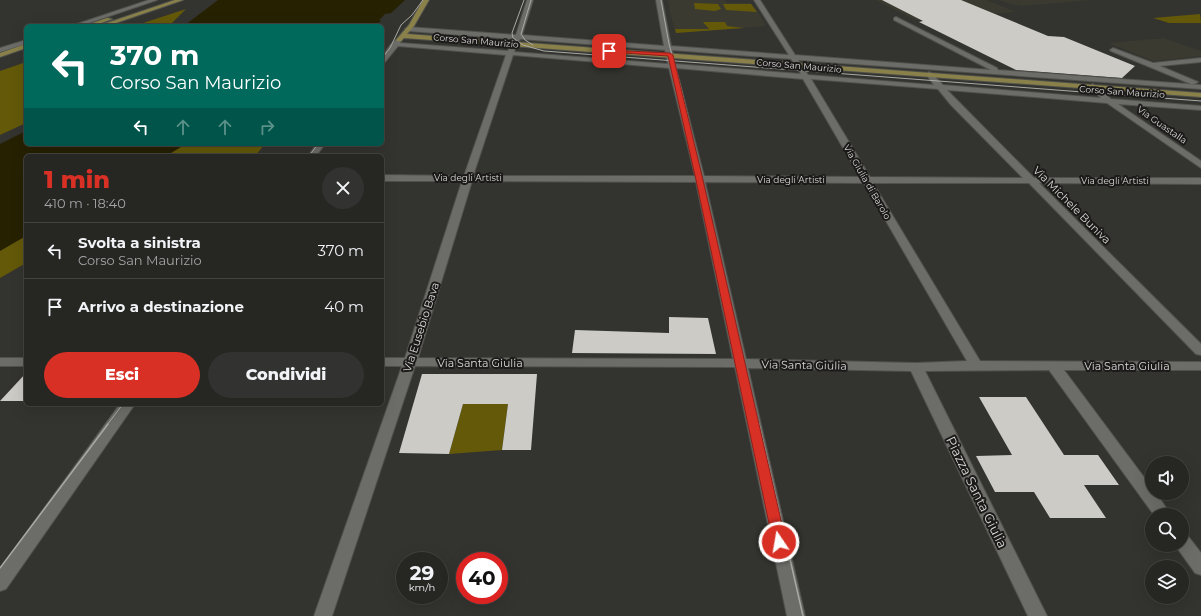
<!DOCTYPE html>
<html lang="it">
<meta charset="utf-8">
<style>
body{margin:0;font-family:Montserrat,sans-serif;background:#323230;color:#f1f3f6;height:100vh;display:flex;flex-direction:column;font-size:15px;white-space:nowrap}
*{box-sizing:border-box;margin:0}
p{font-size:13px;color:#a4a5a6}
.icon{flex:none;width:22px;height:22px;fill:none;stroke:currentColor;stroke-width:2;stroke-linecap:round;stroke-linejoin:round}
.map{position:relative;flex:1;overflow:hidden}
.sheet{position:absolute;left:24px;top:154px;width:360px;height:252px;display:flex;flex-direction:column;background:#262623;border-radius:6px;box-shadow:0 4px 16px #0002,0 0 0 1px #424341}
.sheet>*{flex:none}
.banner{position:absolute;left:24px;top:24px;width:360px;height:122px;border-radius:6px;box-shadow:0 4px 16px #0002,0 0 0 1px #424341;background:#00695c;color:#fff;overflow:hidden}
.controls{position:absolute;left:1145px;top:456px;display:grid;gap:8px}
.controls a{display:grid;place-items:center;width:44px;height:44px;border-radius:50%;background:#262623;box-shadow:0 4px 16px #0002,0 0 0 1px #424341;font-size:20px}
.speed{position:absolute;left:396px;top:552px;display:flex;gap:8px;font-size:20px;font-weight:700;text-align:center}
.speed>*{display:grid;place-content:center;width:52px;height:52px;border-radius:50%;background:#262623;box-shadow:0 4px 16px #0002,0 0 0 1px #424341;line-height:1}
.speed small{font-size:10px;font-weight:400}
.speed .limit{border:6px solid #d22;background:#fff;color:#111}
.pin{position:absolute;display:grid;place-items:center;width:34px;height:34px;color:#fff;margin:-17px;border-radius:8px;box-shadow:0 2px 6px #0006}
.me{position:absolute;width:44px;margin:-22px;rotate:348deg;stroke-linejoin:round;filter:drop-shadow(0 0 3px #0008)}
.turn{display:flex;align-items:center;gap:14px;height:84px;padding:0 20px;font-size:18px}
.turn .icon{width:52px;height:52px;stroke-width:2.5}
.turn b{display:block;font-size:28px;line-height:34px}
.lanes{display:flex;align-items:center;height:38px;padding:0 20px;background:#0003;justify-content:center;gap:20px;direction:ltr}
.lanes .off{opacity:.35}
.round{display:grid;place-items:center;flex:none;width:42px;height:42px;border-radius:21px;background:#323230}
.overview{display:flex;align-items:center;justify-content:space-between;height:68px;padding:0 20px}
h1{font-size:24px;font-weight:800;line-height:30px;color:#d93025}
.button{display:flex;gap:8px;margin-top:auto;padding:8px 20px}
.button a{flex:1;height:46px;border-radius:24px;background:#d93025;color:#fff;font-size:16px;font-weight:800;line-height:46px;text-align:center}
.button a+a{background:#323230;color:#f1f3f6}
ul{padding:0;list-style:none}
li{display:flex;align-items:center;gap:12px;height:56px;padding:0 20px;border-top:1px solid #424341}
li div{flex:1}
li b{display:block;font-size:15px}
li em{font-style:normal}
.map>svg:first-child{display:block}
.built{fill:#3b3a30}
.green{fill:#645909}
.water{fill:#262101}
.building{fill:#cccbc6}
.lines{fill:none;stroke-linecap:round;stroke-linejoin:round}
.minor-casing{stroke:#50504c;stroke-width:2}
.major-casing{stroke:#50504c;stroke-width:2}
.minor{fill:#6c6c68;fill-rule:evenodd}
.major{fill:#898149;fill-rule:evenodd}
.tram-far1{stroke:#a9a9a6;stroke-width:1}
.tram{stroke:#a9a9a6;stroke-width:1.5}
.route{fill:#d93025;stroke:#8d1f18}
.labels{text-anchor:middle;stroke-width:4;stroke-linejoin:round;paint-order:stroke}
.far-street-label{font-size:9px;fill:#d8d8d6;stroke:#1b1a19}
.street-label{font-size:11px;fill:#d8d8d6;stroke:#1b1a19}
.near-street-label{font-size:13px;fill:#d8d8d6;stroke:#1b1a19}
</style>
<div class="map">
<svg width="1201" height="616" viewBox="0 0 1201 616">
<rect width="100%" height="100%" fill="#33332f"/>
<path class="built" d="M668 0H725L727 3H751L760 15 766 26 676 33 671 17Z
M875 0H987L1016 12 915 20Z
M999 0H1094L1021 6 1010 4Z
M1164 38 1201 51V56L1154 61 1108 43Z"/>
<path class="green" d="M694 3 718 4 721 9 715 11 695 9Z
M723 4H751L757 12 726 10Z
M186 9 169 26H134Z
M1200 14 1201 23H1169L1153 18Z
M703 22H725L727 26 744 28 676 33 675 29H709Z
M26 62V123L0 135V71Z
M169 144H265L255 156H147Z
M26 224V263L0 278V237Z
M463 404H508L502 450 449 454Z"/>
<path class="water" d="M218 0H405L391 13 385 14 379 20 381 21 374 26H184Z
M26 131V144H186L166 156H26V236L0 251V144Z"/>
<path class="building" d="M882 0H961L1048 36 1064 37 1135 66 1122 78 1016 70 919 22 923 21Z
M669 317 708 318 716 354 572 353 575 330 669 333Z
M26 373V401H0Z
M422 374H537L531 450H502L508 404H463L449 454 399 453Z
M979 397H1026L1064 455H1098L1119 485H1084L1106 518H1050L1034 492H995L976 456 1012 455Z"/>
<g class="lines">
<g class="minor-casing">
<path id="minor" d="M149 0H157L80 26H71Z
M527 0H533L522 35 664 46 656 0H662L671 46 789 55 754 0H760L795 55 991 70 894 20V18L896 17 997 68 998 70 1201 85V89L798 60 808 75 934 85 926 74 929 72 931 73 943 85 1101 98 1089 86 1093 84 1111 99 1201 106V110L1118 104 1201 161V168L1107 103 947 90 1034 178H1201V184L1039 183 1201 344V355L1196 354 1029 183H873L980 361 1201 362V370H1064L1152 488V493H1156L1171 515H1154L1049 370 925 371 1047 616H1028L911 371 748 368 805 616H787L735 367 415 366 332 616H314L402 366H382V358H405L462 181H382V175L464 176 506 55 398 46 384 63 382 64C382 55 391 42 399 38L402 40 400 43 508 51 514 39 408 31 405 29 408 27 516 35ZM520 39 665 50 668 64 514 52ZM672 50 791 59 801 74 675 64ZM513 55 669 68 695 176H473ZM676 68 803 79 860 177 704 176ZM811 79 938 89 951 105 1023 178 870 177ZM472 181 696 182 733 359 418 358ZM705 182 864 183 967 361 916 363 746 359Z
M26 40V44L0 52V48Z
M1113 48 1153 63 1201 58V62L1160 66 1198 82 1194 84H1191L1111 51 1110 50Z
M317 144H325L316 156H308Z
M0 358H26V366H0Z
M120 404H135L6 589 0 591V569Z
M1182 534 1188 536 1201 553V575L1195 573 1175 545H1182Z"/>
</g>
<g class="major-casing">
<path id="major" d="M175 0H183L107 26H98Z
M423 0H429L414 26 407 34 1201 93V97L404 38 401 41H397L396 40 409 25Z
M107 18 112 19 93 26H84Z
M26 44V48L0 57V53Z"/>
</g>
<use href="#minor" class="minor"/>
<use href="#major" class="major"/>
<path class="tram-far1" d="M524 0 512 33 513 38 523 45 544 51 1201 101
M531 0 521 34 525 40 533 45
M661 0 669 44 681 88 759 425
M382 58 390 48 401 25 412 15 423 0
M309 156 318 144
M107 425 123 404"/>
<path class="tram" d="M759 424 803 616
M0 568 108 424"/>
</g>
<path class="route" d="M607 50 670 53 673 55 703 180 786 542 784 546 779 547 775 546 773 542 696 180 668 56 609 52Z"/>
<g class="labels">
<g class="far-street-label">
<text transform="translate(476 41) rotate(5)" y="3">Corso San Maurizio</text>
<text transform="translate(799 66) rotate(5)" y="3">Corso San Maurizio</text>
<text transform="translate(1122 92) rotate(4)" y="3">Corso San Maurizio</text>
<text transform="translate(1162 125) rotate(35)" y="3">Via Guastalla</text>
<text x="468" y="181">Via degli Artisti</text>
<text x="791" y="183">Via degli Artisti</text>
<text x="1115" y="184">Via degli Artisti</text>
<text transform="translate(867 182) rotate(60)" y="3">Via Giulia di Barolo</text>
</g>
<g class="street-label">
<text transform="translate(1072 205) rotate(45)" y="4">Via Michele Buniva</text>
<text transform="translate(421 327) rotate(-72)" y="4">Via Eusebio Bava</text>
<text x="480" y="367">Via Santa Giulia</text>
<text transform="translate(804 365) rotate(1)" y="4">Via Santa Giulia</text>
<text x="1127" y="370">Via Santa Giulia</text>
</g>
<g class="near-street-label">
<text transform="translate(977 492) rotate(64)" y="5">Piazza Santa Giulia</text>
</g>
</g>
</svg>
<div class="controls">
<a><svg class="icon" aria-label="sound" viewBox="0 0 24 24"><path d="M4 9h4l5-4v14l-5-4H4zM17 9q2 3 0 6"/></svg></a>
<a><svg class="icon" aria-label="search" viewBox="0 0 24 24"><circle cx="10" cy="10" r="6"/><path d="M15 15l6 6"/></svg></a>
<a><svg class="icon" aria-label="layers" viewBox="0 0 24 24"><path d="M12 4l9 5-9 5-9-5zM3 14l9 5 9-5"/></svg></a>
</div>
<div class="speed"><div>29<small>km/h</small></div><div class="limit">40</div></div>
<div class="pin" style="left:609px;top:51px;background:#d93025"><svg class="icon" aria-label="arrive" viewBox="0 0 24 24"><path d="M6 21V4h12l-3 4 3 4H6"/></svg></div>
<svg class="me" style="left:779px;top:542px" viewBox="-20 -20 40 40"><circle r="17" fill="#d93025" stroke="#fff" stroke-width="3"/><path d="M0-11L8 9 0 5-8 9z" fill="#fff"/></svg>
<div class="banner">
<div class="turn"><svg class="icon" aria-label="left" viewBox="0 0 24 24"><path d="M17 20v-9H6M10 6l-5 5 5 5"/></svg><div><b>370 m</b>Corso San Maurizio</div></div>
<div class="lanes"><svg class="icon" aria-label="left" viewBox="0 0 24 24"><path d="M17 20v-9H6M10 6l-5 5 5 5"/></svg><svg class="icon off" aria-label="ahead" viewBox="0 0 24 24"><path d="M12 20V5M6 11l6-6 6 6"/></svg><svg class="icon off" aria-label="ahead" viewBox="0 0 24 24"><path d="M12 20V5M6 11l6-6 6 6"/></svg><svg class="icon off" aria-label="right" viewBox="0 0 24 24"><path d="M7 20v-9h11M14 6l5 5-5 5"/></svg></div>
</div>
<section class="sheet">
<div class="overview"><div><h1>1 min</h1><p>410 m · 18:40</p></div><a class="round"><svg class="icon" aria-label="close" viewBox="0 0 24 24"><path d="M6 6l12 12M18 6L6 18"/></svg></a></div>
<ul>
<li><svg class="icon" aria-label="left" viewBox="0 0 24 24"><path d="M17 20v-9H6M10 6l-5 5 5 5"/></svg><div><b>Svolta a sinistra</b><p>Corso San Maurizio</p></div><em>370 m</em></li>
<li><svg class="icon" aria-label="arrive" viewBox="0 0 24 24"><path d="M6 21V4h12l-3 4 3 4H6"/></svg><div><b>Arrivo a destinazione</b></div><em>40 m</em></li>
</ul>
<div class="button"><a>Esci</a><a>Condividi</a></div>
</section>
</div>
